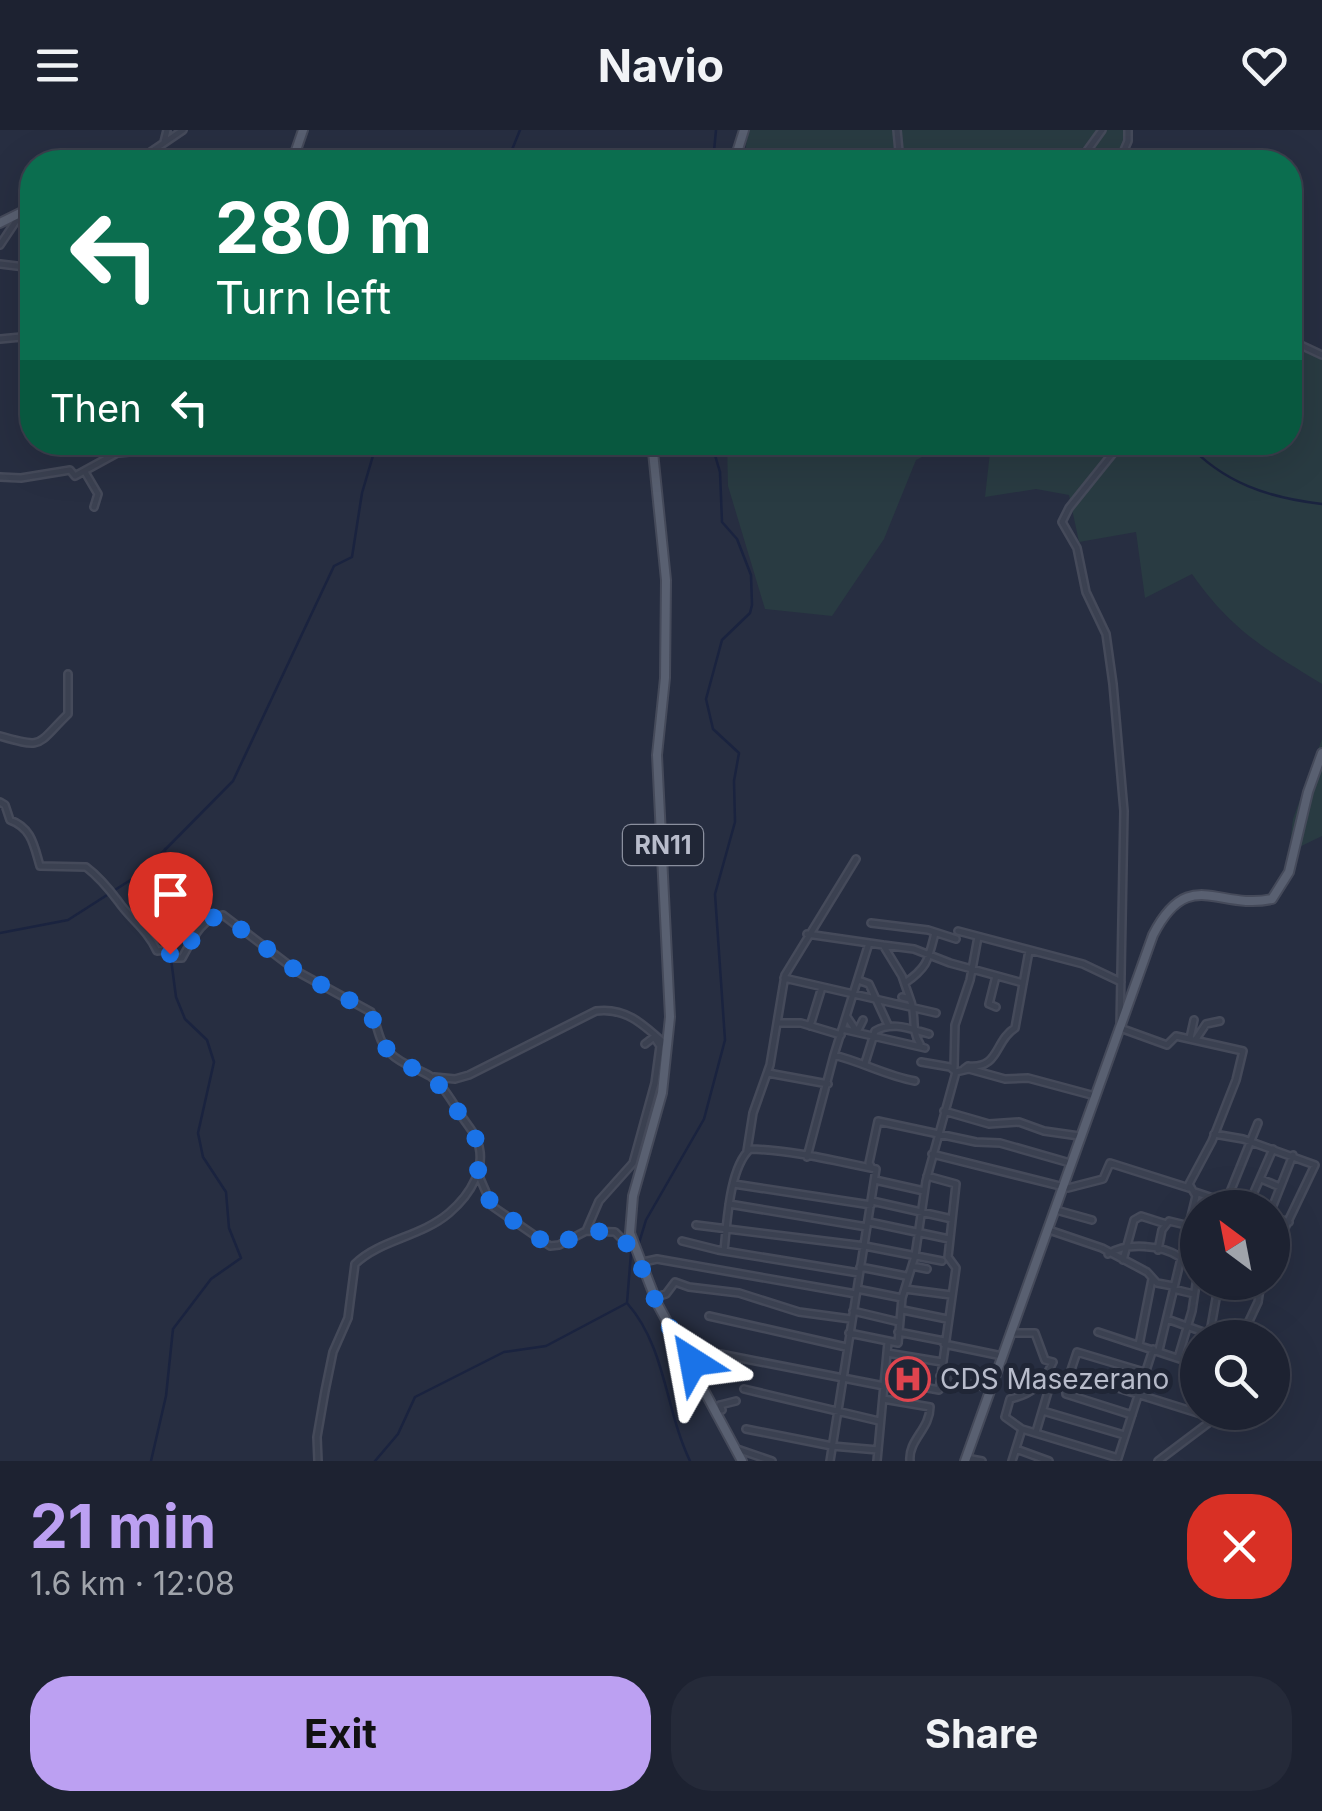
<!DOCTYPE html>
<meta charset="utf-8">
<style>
body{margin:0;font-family:Inter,sans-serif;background:#252a39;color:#f1f3f6;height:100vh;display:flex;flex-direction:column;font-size:38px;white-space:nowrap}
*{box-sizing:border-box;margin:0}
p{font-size:32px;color:#a0a4ab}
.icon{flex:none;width:55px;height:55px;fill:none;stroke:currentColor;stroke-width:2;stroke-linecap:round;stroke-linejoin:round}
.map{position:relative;height:1331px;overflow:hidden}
.sheet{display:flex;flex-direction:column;background:#1d2231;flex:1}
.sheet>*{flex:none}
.hud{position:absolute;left:20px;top:20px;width:1282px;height:305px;border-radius:40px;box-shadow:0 10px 40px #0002,0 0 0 2px #3b3f4d;background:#0b6e4f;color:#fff;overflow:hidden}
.needle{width:65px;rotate:328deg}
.controls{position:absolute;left:1180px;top:1060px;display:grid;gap:20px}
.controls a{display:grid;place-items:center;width:110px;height:110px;border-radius:50%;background:#1d2231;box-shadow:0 10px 40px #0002,0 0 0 2px #3b3f4d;font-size:50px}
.pin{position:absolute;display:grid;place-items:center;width:85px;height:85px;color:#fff;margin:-102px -42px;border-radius:50% 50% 50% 0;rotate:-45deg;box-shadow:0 0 10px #0007}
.pin .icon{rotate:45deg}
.me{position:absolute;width:110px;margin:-55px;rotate:326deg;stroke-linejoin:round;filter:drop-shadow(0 0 8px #0008)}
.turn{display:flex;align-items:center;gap:35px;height:210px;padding:0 30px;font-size:45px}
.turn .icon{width:130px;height:130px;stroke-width:2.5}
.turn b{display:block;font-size:70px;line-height:85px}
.then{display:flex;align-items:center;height:95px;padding:0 30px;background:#0003;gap:20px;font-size:38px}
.round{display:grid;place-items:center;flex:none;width:105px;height:105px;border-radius:40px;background:#252a39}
.headline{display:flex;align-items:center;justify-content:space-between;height:170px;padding:0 30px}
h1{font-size:60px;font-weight:700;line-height:75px;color:#bca0f2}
.cta{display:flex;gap:20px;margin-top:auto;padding:20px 30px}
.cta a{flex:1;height:115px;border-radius:40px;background:#bca0f2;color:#111;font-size:40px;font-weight:700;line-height:115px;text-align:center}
.cta a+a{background:#252a39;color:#f1f3f6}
header{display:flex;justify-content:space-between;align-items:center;height:130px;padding:0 30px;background:#1d2231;font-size:45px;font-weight:700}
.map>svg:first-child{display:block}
.green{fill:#293b42}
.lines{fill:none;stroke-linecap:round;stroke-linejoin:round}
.stream{stroke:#1a233f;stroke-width:2.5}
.minor-casing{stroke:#454a5a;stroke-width:10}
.major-casing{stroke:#454a5a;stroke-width:12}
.minor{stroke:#3b4151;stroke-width:5}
.major{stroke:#596071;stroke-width:8}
.route{stroke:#1a73e8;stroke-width:18;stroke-dasharray:0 32.4}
.labels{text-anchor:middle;stroke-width:10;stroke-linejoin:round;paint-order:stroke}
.shield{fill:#202636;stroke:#8a8f9e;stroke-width:2.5}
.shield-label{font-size:25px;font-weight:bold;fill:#b8bccb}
.poi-label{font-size:28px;fill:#b8bccb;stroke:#202636;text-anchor:start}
</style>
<header><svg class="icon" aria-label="menu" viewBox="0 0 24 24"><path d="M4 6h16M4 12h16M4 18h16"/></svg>Navio<svg class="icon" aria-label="heart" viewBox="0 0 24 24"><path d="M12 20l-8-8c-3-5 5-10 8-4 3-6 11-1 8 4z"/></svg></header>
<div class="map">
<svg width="1322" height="1331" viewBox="0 0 1322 1331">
<rect width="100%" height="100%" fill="#272e41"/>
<path class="green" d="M748 0H1127L1126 14 1102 32H744Z
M1290 212 1322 226V554C1264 518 1232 501 1192 444L1145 468 1136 402 1079 412 1069 365 1036 359 985 367 990 322 951 313 916 330 884 409 832 486 765 479 728 356 727 313 1290 312Z
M1322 609V706L1289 722 1293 689Z"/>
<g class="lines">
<path class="stream" d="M507 32 520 0
M713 32 716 0
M1186 312C1223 353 1269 368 1322 374
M165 719 170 821
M0 803 68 790 143 742 233 651 334 436 352 427 362 363 377 312
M639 1113 646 1090 704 989 725 910 715 764 735 692 734 651 739 623 713 599 706 569 722 510 750 483 752 475 751 445 737 409 722 392 720 342 711 312
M627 1173C666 1217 665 1279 690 1331
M151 1331 166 1266 173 1199 211 1149 241 1128 229 1098 226 1062 203 1027 198 1003 214 932 207 910 185 889 176 867 171 829
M375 1331 398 1304 415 1267 504 1222 546 1216 627 1173 631 1123"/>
<g class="minor-casing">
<path id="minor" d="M897 0 900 32
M164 12 167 0
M136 32 183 0
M1079 32 1102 0
M1119 32 1128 11V0
M0 115 20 85
M0 134 25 137 27 155 32 162
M0 209 32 206
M1290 210 1322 225
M269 312 278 314
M1122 312 1069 378 1062 392 1077 418 1086 462 1106 504 1113 554 1124 681 1120 898 1167 915 1176 906 1243 921 1236 950 1212 1011 1189 1054 1196 1066 1159 1220
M85 342 98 364 94 377
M0 347 21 348 70 340 75 346 117 323 178 318 237 322 263 312
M0 606C45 619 36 615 68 584V544
M0 672 5 675 10 690C32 698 34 716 40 736L86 737C98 746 109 759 118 771 131 790 146 798 157 821L166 820 175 828H182C191 812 202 786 223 785L298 842 371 882C379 897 377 910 390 923 402 935 417 938 430 946 443 955 451 970 459 982 464 991 472 999 476 1008 489 1036 470 1065 449 1083 421 1107 379 1110 355 1134L348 1188 333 1222 325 1261 317 1307 318 1331
M871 793 928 800 956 809
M958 801 1083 834 1121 852
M807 804 883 815 902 846 910 869
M883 815 914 819 950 833 1023 853
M784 848 936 883
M858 850 869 854 888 895
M905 853C928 837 928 830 935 803
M902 867 910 869C917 885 910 899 920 914
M996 877 989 874 996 846
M847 887 857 902 863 890
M777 893H801L841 905
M810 896 822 857
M842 899 925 918
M1190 908 1194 890
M1196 909 1206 894 1220 891
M834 925C862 932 887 946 915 951
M865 933 875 901C893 891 910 899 929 904
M954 938 955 895 970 850 978 807
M964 939 968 936C1000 939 994 911 1015 898L1029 821
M956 942 969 939 1005 949 1028 948 1095 966
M768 943 828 954
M434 947 455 949 469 945 596 881C626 877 644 895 665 914
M944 981 989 994 1019 992 1044 1001 1079 1006
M1214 1004 1243 1009 1315 1035 1272 1125
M747 1021 753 983 770 935 785 845 856 729
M932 1024 1068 1058 1103 1049 1110 1033 1189 1058
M807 1027 834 925 869 813
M872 1038 869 1033 878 991 976 1012 1000 1013 1070 1033
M479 1046 492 1076 550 1116 559 1115 586 1101 615 1102 625 1112 633 1115
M1261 1049 1280 1057
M875 1050 924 1061
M734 1054 871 1075
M1195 1062 1243 1078
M872 1071 952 1089
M1226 1072 1258 993
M729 1074 867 1097
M1247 1078 1273 1019
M1272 1078 1293 1025
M1056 1080 1092 1090
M1272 1087 1289 1092
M869 1092 949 1109
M696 1095 865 1116 942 1131
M1049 1100 1102 1118 1147 1142 1157 1153 1173 1156
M586 1101 599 1071 633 1033 655 953 660 916 654 907 645 914
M682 1111 718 1120 859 1143
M1158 1120 1162 1100 1169 1091 1198 1098
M724 1121C727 1094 729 1038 750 1019 793 1020 835 1031 876 1039L830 1331
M1108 1124C1127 1112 1162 1115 1180 1127
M1123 1130 1134 1090 1141 1086 1166 1094
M643 1132 657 1129 856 1164
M912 1136 927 1139
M860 1137 906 1146
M857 1159 902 1168
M905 1159 951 1165
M1173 1159 1194 1164
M656 1167 666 1164 675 1152 689 1157 739 1163 799 1182 851 1189
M903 1180 947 1189
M853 1181 899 1192
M709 1186 846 1217
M1167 1189 1220 1208
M898 1202 944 1211
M1098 1202 1198 1235
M849 1203 898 1213 902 1168 915 1126 926 1051 956 942 950 937 921 932
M1010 1203H1035L1045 1230 1053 1232C1043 1254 1033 1264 1010 1269L1005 1287 1022 1299 1118 1328
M1209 1208 1219 1152
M1241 1208 1258 1172 1261 1152
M944 1214 1002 1226
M1139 1215 1152 1149
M887 1223 942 1232
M1178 1228 1192 1181 1198 1141
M688 1233 720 1224 884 1256
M1070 1243 1077 1222 1144 1242
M940 1246 991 1259
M885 1250 939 1260 956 1138 948 1127 956 1054 927 1046
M1066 1258V1264L1132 1285
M744 1259 879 1291
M883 1269 930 1277C930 1299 908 1310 910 1331
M722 1280 720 1275 736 1271
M1043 1281 1124 1305
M746 1299 832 1316 878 1320
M1036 1302 1050 1255 1066 1258 1070 1243 1204 1285
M737 1319 772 1331
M1016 1319 1049 1331
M966 1328 982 1331
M1118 1328 1153 1219
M877 1331 888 1212
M1012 1331 1022 1299
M1158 1331 1223 1282"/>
</g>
<g class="major-casing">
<path id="major" d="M292 32 303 0
M734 32 744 0
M0 93 32 77
M652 312 666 450 665 548 657 625 670 887 662 963 633 1066 630 1103 657 1173 742 1331
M965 1331 1153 805C1189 735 1218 781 1272 769L1289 742 1308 662 1322 623"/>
</g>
<use href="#minor" class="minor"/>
<use href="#major" class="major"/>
</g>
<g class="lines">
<path class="route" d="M170 824 182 828C191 812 202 785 223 786L298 842 371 882 376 903 385 917 398 930 436 951 472 1001 479 1016 478 1043 492 1076 550 1116H556L586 1101 616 1102 627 1114 633 1115 650 1160 688 1232H693"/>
</g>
<defs>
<g id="hospital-ring" transform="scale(2.25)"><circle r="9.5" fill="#202636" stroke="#e0444e" stroke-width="1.5"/><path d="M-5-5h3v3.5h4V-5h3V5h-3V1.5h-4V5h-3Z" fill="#e0444e"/></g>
</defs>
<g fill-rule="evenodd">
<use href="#hospital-ring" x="908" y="1249"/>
</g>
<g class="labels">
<rect class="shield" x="623" y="695" width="80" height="40" rx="8"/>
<g class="shield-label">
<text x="663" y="724">RN11</text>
</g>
<g class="poi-label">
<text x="940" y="1259">CDS Masezerano</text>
</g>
</g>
</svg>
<div class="controls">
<a><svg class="needle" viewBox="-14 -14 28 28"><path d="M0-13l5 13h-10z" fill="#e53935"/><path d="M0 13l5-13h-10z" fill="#a0a4ab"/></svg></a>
<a><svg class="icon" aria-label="search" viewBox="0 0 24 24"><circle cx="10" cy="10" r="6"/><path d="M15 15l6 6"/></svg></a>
</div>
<div class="pin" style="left:170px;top:824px;background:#d93025"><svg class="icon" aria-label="arrive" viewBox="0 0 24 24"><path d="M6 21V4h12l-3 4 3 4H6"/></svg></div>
<svg class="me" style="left:693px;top:1232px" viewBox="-20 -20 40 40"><path d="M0-17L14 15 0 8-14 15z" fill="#1a73e8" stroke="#fff" stroke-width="4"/></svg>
<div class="hud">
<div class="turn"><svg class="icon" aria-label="left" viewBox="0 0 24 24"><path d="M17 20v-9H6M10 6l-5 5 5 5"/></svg><div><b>280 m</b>Turn left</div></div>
<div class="then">Then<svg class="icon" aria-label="left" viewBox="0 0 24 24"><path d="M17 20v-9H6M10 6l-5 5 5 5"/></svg></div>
</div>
</div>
<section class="sheet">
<div class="headline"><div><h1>21 min</h1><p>1.6 km · 12:08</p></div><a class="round" style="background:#d93025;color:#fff"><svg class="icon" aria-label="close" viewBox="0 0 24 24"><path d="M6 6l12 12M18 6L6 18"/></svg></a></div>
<div class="cta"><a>Exit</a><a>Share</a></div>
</section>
